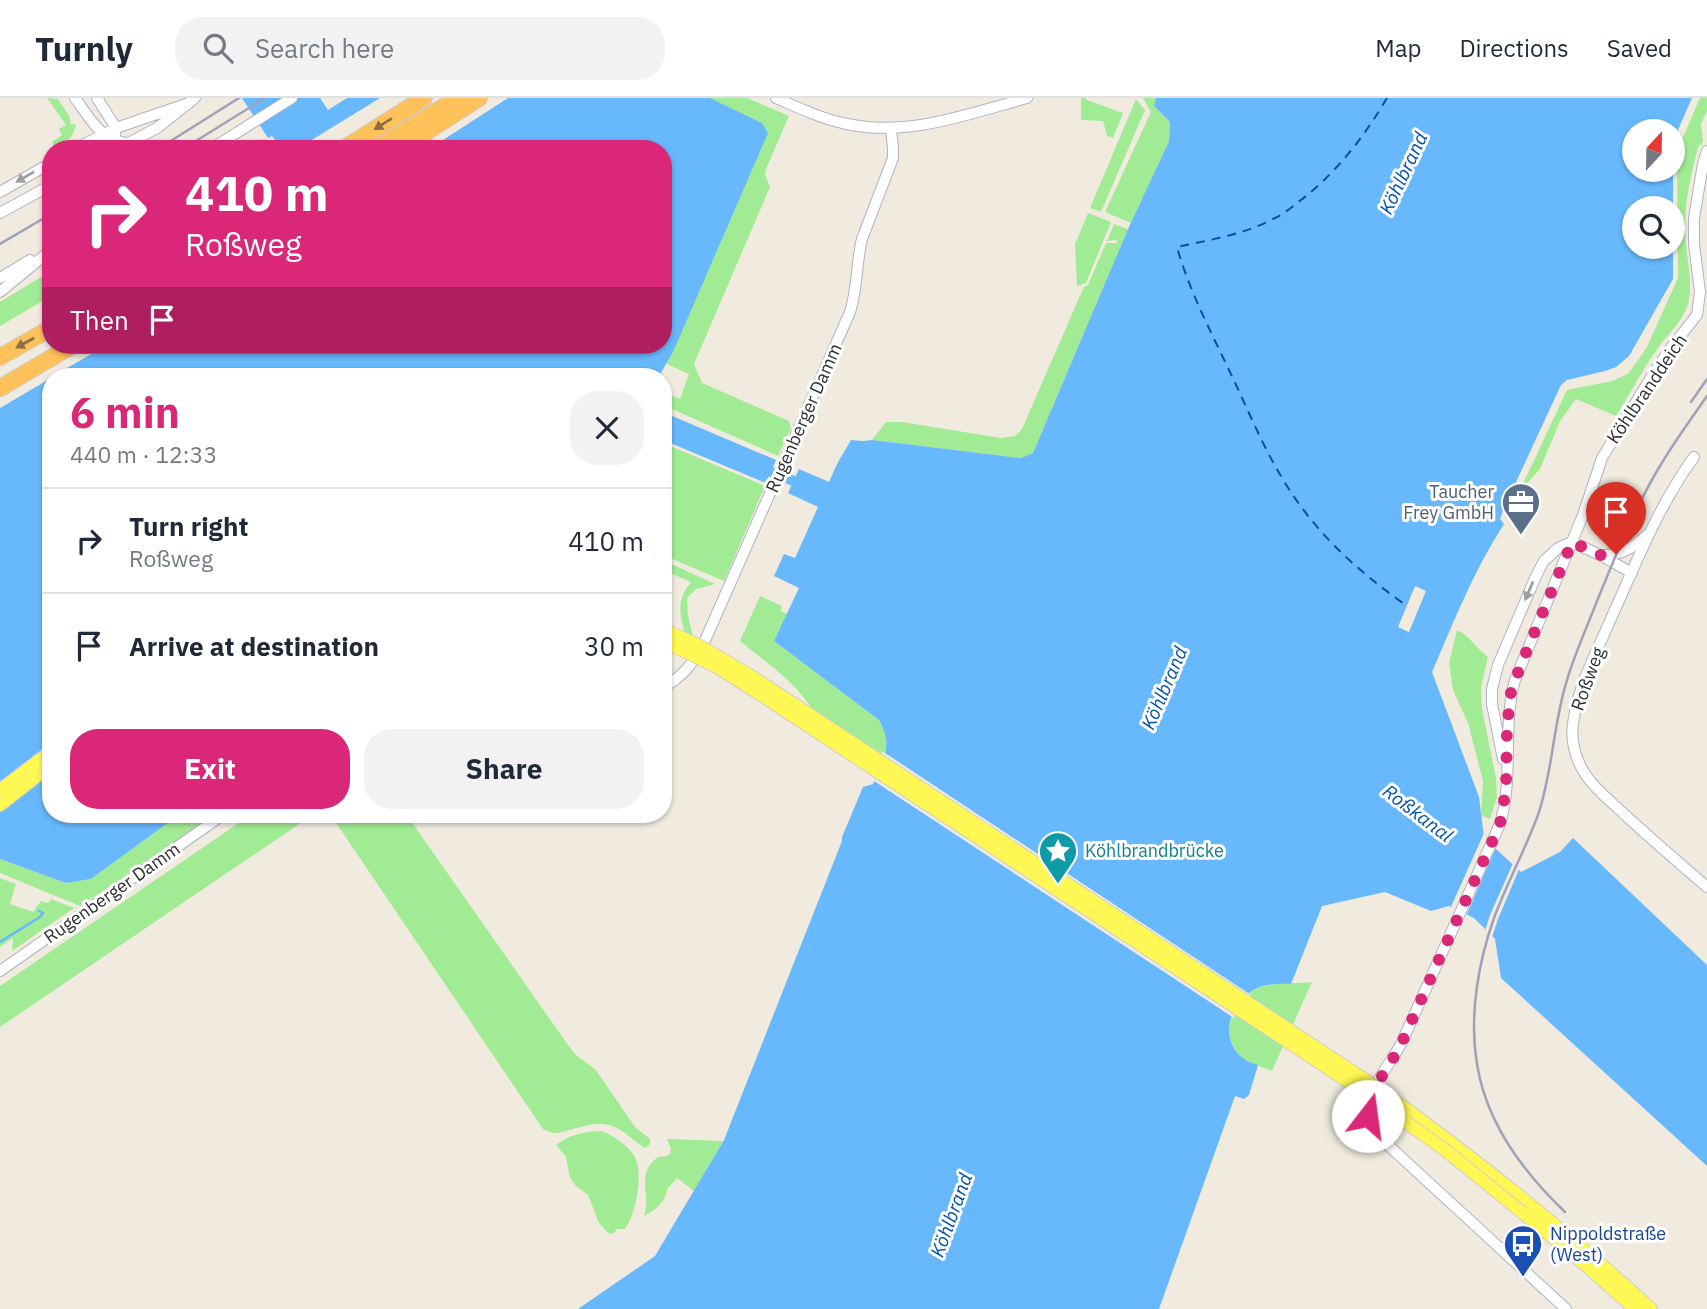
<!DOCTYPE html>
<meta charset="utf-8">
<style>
body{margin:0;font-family:"IBM Plex Sans",sans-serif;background:#f2f2f3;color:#1f2937;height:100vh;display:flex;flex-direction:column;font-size:26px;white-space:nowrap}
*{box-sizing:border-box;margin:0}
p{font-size:23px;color:#747a83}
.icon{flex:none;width:38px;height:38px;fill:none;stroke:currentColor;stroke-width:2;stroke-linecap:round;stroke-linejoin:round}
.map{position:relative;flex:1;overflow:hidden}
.sheet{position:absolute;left:42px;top:270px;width:630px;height:455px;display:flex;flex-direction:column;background:#fff;border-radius:28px;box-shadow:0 2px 5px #0004}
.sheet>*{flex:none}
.hud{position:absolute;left:42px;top:42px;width:630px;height:214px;border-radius:28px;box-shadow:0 2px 5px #0004;background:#db2777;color:#fff;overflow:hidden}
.needle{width:46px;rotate:22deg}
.controls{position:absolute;left:1622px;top:21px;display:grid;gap:14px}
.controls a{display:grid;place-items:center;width:63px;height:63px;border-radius:50%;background:#fff;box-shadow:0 2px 5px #0004;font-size:35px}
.pin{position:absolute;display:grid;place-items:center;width:60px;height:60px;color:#fff;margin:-72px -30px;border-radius:50% 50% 50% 0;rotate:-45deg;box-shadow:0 0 7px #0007}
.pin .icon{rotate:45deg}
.me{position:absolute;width:77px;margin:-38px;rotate:15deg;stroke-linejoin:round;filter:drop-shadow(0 0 5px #0008)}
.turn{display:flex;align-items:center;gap:24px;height:147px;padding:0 28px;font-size:32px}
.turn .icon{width:91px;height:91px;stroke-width:2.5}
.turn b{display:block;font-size:49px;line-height:60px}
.then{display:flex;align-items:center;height:66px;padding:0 28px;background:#0003;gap:14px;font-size:26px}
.round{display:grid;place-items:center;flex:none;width:74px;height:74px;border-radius:28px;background:#f2f2f3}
.headline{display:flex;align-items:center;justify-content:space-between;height:119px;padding:0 28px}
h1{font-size:42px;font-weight:800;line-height:52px;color:#db2777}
.primary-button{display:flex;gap:14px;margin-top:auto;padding:14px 28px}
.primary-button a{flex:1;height:80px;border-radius:28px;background:#db2777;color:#fff;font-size:28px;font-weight:800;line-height:80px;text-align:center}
.primary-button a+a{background:#f2f2f3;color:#1f2937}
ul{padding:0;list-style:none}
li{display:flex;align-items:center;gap:21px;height:105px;padding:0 28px;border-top:2px solid #e0e1e3}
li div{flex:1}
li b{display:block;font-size:26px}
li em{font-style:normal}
header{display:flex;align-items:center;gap:42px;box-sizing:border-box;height:98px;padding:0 35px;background:#fff;border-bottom:2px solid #e0e1e3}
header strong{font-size:33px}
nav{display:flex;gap:38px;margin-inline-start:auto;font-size:24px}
.search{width:490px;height:63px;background:#f2f2f3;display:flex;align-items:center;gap:18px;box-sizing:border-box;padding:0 24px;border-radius:28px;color:#747a83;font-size:26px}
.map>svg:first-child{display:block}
.green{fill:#a2eb95}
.water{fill:#67b8fc;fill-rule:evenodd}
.pier{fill:#f0ebde}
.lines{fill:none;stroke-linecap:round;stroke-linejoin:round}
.stream{stroke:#67b8fc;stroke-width:2.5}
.canal{stroke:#67b8fc;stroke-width:10}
.ferry{stroke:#0050ae;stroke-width:2;stroke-dasharray:9 7;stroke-linecap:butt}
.minor-casing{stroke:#b2b2c2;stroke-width:12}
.major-casing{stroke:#cdcdcd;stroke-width:14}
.highway-casing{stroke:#cdcdcd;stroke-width:18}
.minor{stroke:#fff;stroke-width:10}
.major{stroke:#fff854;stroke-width:12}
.highway{stroke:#ffc15a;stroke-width:16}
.rail{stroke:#a1a0b9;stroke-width:2.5}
.major-bridge-casing{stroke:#cdcdcd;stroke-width:14;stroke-linecap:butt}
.major-bridge{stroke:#fff854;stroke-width:12}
.oneway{fill:#8c7041}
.oneway2{fill:#a0a0a0}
.route{stroke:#db2777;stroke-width:12;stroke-dasharray:0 21.6}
.labels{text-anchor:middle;stroke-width:6;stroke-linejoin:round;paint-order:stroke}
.street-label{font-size:18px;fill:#2d2d2d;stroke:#fff}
.service-label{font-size:18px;fill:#4e5e75;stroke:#fff;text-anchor:end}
.culture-label{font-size:18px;fill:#0d838f;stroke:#fff;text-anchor:start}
.transit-label{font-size:18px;fill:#164399;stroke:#fff;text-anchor:start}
.water-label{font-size:19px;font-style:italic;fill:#0050ae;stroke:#fff}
</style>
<header>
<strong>Turnly</strong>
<div class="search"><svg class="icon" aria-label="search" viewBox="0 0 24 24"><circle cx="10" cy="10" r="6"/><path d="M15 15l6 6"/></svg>Search here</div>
<nav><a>Map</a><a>Directions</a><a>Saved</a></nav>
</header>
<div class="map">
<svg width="1707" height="1211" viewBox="0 0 1707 1211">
<rect width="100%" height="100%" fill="#f0ebde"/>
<path class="green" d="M47 0 58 1 69 18 71 26 76 27C72 42 68 42 55 49L52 44 62 37 59 31 66 27Z
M710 0H747L789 18 766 71 765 76 770 89 694 266 702 285 789 323 791 330 778 358 663 307 667 296 680 301 689 276 667 266 762 25Z
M1081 0H1086L1087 2 1123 15 1113 40 1107 38 1103 23 1081 22Z
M1143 0H1156L1154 8 1170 24 1169 43 1131 125 1105 114 1151 14Z
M1700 0H1707V13L1701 26 1703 43 1701 47H1699C1691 74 1685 102 1685 131 1685 155 1694 182 1688 206 1683 224 1668 235 1658 250 1642 272 1630 296 1616 318L1576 301 1560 323 1540 371 1519 394 1567 292 1612 283 1628 276 1646 251 1678 180 1677 53Z
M1136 1 1145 12 1101 114 1090 110Z
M1088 115 1111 124 1086 185 1077 188 1075 146Z
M1114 126 1128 131 1033 355 1021 360 872 342 886 324H902L1001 340 1015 338 1022 331 1079 200 1084 189 1088 187 1106 145H1117V142L1107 143Z
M51 173V198L0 228V204Z
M663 345 765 388 724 483 663 457Z
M663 462 715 486 696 491 687 500 688 518 694 543 686 540C680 516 675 504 691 484L663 472Z
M760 498 782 508 781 513 787 516 774 543 879 622C888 638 889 646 882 663L814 615C798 585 765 564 740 543Z
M1457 532C1470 538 1476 550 1488 559L1481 589 1482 611 1496 680 1497 699 1490 721 1481 717 1483 683 1468 625 1453 592 1449 565Z
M180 716H218L80 808 0 775V761L66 785 91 781Z
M252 716H314L0 929V888Z
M330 716H406L568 947 576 957 596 972 635 1029 650 1041C651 1045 649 1048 645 1050 636 1045 630 1038 622 1033 599 1018 580 1031 557 1035H552L543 1031Z
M0 780 16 786 10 806 33 814 41 803 48 805 51 801 74 810 12 853 13 840 0 849Z
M1312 884 1272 973C1263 969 1250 966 1243 960 1216 936 1232 897 1264 888 1277 884 1297 886 1312 884Z
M601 1033C613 1037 626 1046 633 1056 645 1072 636 1116 625 1131H617L613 1136 608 1135 599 1125 588 1097 576 1088 570 1080 566 1059 556 1047C570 1036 584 1034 601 1033Z
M667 1041 723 1043 694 1093 677 1080 668 1090 664 1101 656 1111 644 1118C645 1112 647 1106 646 1100 645 1082 642 1071 658 1059L667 1058 670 1056 671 1051Z"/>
<path class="water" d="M242 0H320L328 12 347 0H710L762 25 768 35 673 254 659 278H53L107 247H663V51H265L276 43 272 38 268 40Z
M1156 0H1692L1673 43V181L1629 258 1616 269 1605 273 1567 282 1561 287 1504 410 1500 421 1504 426C1474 472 1454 523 1432 574L1479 699 1484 740 1521 774 1560 754 1573 740 1707 867V1068L1501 880 1495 841 1474 820 1449 808 1431 813 1385 794 1322 808 1291 886C1277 885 1261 886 1249 895 1227 910 1221 943 1243 960 1247 964 1253 965 1258 967L1249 997 1244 1001 1235 998 1159 1211H578L655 1158 724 1042 842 743V739L863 689 873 686C883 660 894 648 879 622L774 543 799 490 774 478 784 456 795 460 818 409 788 395 799 371 829 384 838 364 851 342 863 343 872 342 1021 360 1033 355 1128 131 1169 43 1170 24 1154 8ZM1634 33H1673V72H1634ZM1634 110H1673V149H1634Z
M51 280V716H180L91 781 66 785 0 761V310Z
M663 314 776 362 766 385 663 342Z"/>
<path class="pier" d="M380 0H442L361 51H297Z
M446 0H508L429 51H365Z
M1415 488 1426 493 1409 534 1398 529Z
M882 653 1251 897 1241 907 1234 920 871 681Z
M1484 735 1497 747 1466 818 1450 811Z
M1514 763 1520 769 1498 821 1491 842 1484 836 1490 817Z"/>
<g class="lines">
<path class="stream" d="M0 844 40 819 43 815 39 813"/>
<path class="canal" d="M759 369 806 388"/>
<path class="ferry" d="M1387 0C1364 39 1337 74 1301 102 1293 108 1284 116 1275 120 1246 136 1209 142 1177 149 1189 192 1210 232 1229 272 1246 307 1261 345 1281 378 1312 432 1356 472 1407 508"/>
<g class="minor-casing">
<path id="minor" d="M75 0C90 20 99 41 127 45
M97 0 116 30 114 41 106 51
M776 0C799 10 822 21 847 26 908 39 968 16 1027 0
M75 51 116 30 189 5
M117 51 157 30 195 0
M211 51 292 0
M0 94 51 65
M0 115 51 87
M0 180 30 162
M0 194 51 152
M1694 359C1657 410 1635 468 1609 525 1595 558 1577 590 1573 626 1571 639 1574 655 1580 667 1589 686 1608 701 1623 715 1650 740 1679 765 1707 789
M1572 444 1600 457 1632 475
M1603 457C1621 458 1634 449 1647 437
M663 589C682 580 693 565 703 547L850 214C858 189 856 165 862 141L893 60V50L891 31
M1503 661 1492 606V591L1498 567 1536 478 1544 463 1558 450 1572 444
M0 873 224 716
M1566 1211 1376 1036C1354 1003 1387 973 1402 944L1500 726C1514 679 1502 629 1515 582L1583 417 1602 360 1653 276 1669 252 1697 217 1700 194 1694 146V120L1703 66 1707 53"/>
</g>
<g class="major-casing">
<path id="major" d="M0 692 51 653
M0 707 51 667
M1409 1013C1493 1075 1574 1140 1651 1211
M1523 1115 1582 1164 1635 1211"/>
</g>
<g class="highway-casing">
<path id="highway" d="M343 51 424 0
M375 51 458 0
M400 51 479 0
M0 259 51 230
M0 290 73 247"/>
</g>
<use href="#minor" class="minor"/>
<use href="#major" class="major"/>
<use href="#highway" class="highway"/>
<path class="rail" d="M158 51 239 0
M183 51 265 0
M0 146 51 116
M1691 304 1707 281
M1565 1114C1523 1074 1486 1024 1477 966 1469 918 1478 865 1494 820 1507 785 1525 752 1538 717 1553 673 1553 626 1567 582 1575 555 1587 529 1597 503 1616 457 1634 411 1660 368 1674 344 1691 321 1707 298"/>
<g class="major-bridge-casing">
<path id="major-bridge" d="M663 531 698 547 751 578 1367 983 1409 1013
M663 543 715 568 755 593 1361 992 1445 1052 1523 1115"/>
</g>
<use href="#major-bridge" class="major-bridge"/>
</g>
<defs><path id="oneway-solid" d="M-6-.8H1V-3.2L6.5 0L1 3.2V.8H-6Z" transform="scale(1.75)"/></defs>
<g class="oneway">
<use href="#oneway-solid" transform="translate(383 26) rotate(148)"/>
<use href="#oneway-solid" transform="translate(25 245) rotate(151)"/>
</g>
<g class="oneway2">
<use href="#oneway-solid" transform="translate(25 79) rotate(150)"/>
<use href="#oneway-solid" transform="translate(1529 493) rotate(113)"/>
</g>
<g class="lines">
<path class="route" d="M1368 1018 1370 1001 1374 990 1390 966 1402 944 1500 726 1506 691 1507 628 1511 594 1520 569 1572 444 1600 457 1616 456"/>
</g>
<defs>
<g id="office-pin" transform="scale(2.0125)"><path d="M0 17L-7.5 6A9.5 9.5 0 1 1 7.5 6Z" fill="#5c6f8a" stroke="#fff"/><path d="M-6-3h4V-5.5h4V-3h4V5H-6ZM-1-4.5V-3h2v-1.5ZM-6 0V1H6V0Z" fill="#fff"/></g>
<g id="sight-pin" transform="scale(2.0125)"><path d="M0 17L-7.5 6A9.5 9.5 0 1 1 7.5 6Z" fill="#0f9aa8" stroke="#fff"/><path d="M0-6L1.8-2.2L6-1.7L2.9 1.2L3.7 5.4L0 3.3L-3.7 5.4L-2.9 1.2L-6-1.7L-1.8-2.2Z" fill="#fff"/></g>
<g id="bus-pin" transform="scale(2.0125)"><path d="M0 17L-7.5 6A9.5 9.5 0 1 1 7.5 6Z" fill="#1a4fb4" stroke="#fff"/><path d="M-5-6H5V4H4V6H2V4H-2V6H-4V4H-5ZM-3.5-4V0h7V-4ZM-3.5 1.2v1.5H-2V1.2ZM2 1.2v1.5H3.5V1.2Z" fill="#fff"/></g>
</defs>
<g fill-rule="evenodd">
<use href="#office-pin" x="1521" y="404"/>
<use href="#sight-pin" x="1058" y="753"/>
<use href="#bus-pin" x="1523" y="1146"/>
</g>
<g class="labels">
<g class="street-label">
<text transform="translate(1647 291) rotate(-56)" y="6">Köhlbranddeich</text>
<text transform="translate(804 320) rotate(-66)" y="6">Rugenberger Damm</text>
<text transform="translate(1588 581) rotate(-70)" y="6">Roßweg</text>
<text transform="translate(112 795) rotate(-35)" y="6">Rugenberger Damm</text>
</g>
<g class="service-label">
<text x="1494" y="400">Taucher<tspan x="1494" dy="21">Frey GmbH</tspan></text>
</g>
<g class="culture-label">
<text x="1085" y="759">Köhlbrandbrücke</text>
</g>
<g class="transit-label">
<text x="1550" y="1142">Nippoldstraße<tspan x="1550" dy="21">(West)</tspan></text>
</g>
<g class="water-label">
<text transform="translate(1403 75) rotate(-65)" y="7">Köhlbrand</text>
<text transform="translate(1164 590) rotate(-67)" y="7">Köhlbrand</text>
<text transform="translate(1418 715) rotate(37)" y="7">Roßkanal</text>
<text transform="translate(951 1117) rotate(-70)" y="7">Köhlbrand</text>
</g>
</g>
</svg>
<div class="controls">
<a><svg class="needle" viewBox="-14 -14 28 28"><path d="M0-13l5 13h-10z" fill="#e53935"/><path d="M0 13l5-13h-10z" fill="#747a83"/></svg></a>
<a><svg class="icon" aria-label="search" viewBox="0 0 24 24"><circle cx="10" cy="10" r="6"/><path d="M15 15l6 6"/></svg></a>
</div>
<div class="pin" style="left:1616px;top:456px;background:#d93025"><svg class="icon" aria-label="arrive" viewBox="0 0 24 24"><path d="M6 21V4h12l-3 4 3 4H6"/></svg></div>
<svg class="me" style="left:1368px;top:1018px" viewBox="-20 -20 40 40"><circle r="19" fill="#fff"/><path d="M0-13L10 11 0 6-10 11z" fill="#db2777"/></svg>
<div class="hud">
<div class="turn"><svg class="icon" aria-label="right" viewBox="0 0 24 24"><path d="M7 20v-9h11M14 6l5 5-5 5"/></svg><div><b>410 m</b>Roßweg</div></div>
<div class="then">Then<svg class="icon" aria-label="arrive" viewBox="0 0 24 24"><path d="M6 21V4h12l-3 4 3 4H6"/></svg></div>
</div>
<section class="sheet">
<div class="headline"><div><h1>6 min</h1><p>440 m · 12:33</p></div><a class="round"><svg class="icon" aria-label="close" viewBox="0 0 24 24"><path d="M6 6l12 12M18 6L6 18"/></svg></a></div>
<ul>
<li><svg class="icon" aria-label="right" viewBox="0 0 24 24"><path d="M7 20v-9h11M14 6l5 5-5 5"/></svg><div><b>Turn right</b><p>Roßweg</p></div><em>410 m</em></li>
<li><svg class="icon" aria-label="arrive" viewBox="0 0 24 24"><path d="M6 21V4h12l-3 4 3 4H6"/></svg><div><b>Arrive at destination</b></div><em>30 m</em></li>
</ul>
<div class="primary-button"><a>Exit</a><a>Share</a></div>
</section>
</div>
